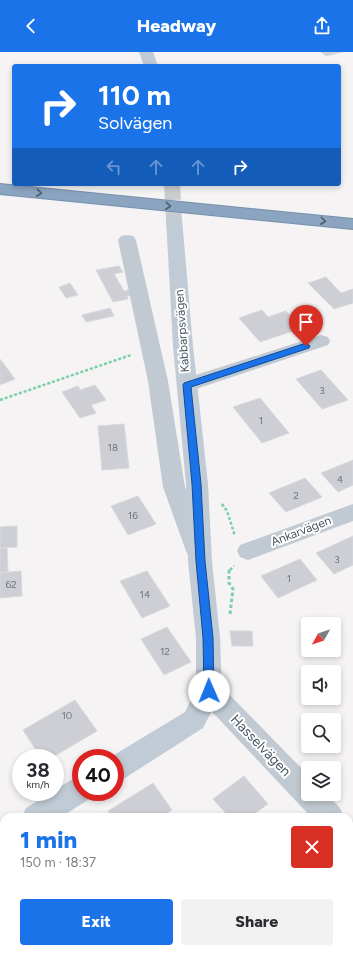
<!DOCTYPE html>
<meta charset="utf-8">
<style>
body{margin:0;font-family:Figtree,sans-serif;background:#f2f2f3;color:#2b2b33;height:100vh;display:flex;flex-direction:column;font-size:15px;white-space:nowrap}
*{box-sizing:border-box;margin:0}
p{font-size:13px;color:#7c7c81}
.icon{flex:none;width:22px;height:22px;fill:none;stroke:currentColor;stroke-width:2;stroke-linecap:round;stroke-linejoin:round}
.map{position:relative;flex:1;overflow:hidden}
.details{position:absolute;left:0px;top:761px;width:353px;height:140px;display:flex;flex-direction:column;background:#fff;border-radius:12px 12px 0 0;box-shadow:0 2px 6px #0003}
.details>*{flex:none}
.banner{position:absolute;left:12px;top:12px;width:329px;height:122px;border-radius:4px;box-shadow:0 2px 6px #0003;background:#1a73e8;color:#fff;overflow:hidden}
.needle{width:26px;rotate:230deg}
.controls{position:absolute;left:301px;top:565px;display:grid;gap:8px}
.controls a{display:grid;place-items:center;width:40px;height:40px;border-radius:4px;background:#fff;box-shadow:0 2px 6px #0003;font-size:20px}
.speed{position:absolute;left:12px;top:697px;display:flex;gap:8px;font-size:20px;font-weight:700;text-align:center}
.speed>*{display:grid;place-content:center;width:52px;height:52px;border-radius:50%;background:#fff;box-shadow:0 2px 6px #0003;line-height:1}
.speed small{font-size:10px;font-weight:400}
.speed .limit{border:6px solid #d22;background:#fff;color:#111}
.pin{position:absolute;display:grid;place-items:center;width:34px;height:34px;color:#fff;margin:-41px -17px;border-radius:50% 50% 50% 0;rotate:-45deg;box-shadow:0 0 4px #0007}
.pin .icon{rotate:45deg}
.me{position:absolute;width:44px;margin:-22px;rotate:359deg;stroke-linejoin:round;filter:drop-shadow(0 0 3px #0008)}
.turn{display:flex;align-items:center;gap:14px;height:84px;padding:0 20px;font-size:18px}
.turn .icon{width:52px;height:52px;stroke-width:2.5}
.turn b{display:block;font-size:28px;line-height:34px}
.lanes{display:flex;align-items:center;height:38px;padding:0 20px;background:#0003;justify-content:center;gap:20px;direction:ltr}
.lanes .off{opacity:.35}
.round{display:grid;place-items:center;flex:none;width:42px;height:42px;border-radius:4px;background:#f2f2f3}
.overview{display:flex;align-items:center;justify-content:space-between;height:68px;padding:0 20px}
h1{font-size:24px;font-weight:800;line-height:30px;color:#1a73e8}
.primary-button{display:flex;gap:8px;margin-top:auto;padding:8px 20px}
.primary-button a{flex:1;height:46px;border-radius:4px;background:#1a73e8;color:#fff;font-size:16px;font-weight:800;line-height:46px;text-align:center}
.primary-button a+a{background:#f2f2f3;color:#2b2b33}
header{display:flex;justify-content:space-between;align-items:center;height:52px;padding:0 20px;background:#1a73e8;color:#fff;font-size:18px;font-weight:800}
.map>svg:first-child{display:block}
.building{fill:#cdcfd5;stroke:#d7d9de}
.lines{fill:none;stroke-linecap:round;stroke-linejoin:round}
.secondary-tunnel{stroke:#caccce;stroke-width:16;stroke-dasharray:16 8;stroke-linecap:butt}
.highway-casing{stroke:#7690ad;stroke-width:2}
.path-far1{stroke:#7ad0a6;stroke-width:2.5;stroke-dasharray:3 2;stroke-linecap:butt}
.path{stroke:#7ad0a6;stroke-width:3;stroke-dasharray:3.5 2.5;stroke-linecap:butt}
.street{fill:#c1cad2;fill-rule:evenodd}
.secondary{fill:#c1cbd6;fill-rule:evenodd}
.highway{fill:#8ba5c1;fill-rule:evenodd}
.oneway{stroke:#505e6b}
.route{fill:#1a73e8;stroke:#114b97}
.labels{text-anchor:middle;stroke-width:4;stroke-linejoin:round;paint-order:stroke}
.number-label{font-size:10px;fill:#6b747e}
.street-label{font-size:12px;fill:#4a5661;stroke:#fff}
.near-street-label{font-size:14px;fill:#4a5661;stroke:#fff}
</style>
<header><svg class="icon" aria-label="back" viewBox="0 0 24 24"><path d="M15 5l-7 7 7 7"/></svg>Headway<svg class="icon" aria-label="share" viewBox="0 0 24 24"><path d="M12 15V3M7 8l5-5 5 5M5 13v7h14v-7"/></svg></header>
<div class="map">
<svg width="353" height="901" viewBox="0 0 353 901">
<rect width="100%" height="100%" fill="#f5f3f3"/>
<path class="building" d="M321 0H342L326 4Z
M119 214 123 220 114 222 124 239 132 237 135 243 127 244 128 247 113 250 96 218Z
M326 225 341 241 353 237V251L334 257 308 231Z
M70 231 78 243 66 246 59 235Z
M110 256 114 264 86 270 82 263Z
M262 258 268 265 286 259 302 276 260 290 239 266Z
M0 307 15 327 0 333Z
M321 318 348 348 322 357 296 327Z
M95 333 106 348 91 353 96 361 80 366 62 340 78 334 80 338Z
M260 346 289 381 262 391 233 355Z
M124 372 129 416 102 418 98 374Z
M353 408V433L338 440 321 421Z
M305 426 322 445 286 460 269 441Z
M138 444 156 472 128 483 111 454Z
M17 474V495L0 496V475Z
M353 484V513L334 522 316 501Z
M0 496H7L8 520 0 521Z
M300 507 317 528 278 546 261 524Z
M21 519 22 544 0 546V521Z
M147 519 170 554 142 566 120 529Z
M167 575 191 610 164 623 141 587Z
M230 579H252L253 594H232Z
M75 648 97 679 51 706H41L23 678Z
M244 724 268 752 250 765H229L213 747Z
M153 731 172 758 161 765H112L108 759Z
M4 840V897H45L39 901H0V843Z
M308 897H328L331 901H302Z"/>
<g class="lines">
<path class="secondary-tunnel" d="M172 132 174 167"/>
<g class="highway-casing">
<path id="highway" d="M0 132 353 167V177L0 142Z"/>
</g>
<path class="path-far1" d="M0 348 131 303
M222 452 227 459 235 484
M230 518 234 514"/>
<path class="path" d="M230 562 233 537 229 531V519L231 517"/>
<path class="street" d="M127 183 133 184 136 188 168 329 185 435 208 499 205 505 197 508 189 505 186 499 163 435 148 329 118 188 121 184Z
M321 283 328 285 330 289 328 293 187 340 180 338 177 333 180 328Z
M353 452V469L248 508 240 505 237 499 240 493Z
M209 628 218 631 308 723V742H326L340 756 344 765H311L200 647 196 639 200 631Z
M349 772 353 773V804L349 802Z"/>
<path class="secondary" d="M139 0H153L158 14H144Z
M174 162 180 163 182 167 193 294 208 432 212 509 220 586 222 639 203 676 125 726 115 729V706H109L185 660 196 638V586L188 509 186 432 173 294 166 167 168 163Z
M81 724V740H93L91 746 61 765H22L26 756 52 740H55V738L71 728Z
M4 771V799L0 800V772Z"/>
<use href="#highway" class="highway"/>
</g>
<defs><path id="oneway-chevron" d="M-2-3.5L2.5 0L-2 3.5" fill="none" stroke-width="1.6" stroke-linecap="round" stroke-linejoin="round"/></defs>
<g class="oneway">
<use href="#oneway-chevron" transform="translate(39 141) rotate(6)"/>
<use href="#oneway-chevron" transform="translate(168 154) rotate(6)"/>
<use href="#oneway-chevron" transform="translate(323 169) rotate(6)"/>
</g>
<path class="route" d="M306 291 310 294 309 296 191 335 201 432 205 509 213 586 214 639 213 642 209 643 205 642 204 639 203 586 196 509 192 432 183 333 184 331Z"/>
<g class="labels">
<g class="number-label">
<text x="322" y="342">3</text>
<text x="261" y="372">1</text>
<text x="113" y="399">18</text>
<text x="340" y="431">4</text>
<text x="296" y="447">2</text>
<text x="133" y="467">16</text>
<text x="337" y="511">3</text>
<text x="289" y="530">1</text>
<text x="11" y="536">62</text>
<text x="145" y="546">14</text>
<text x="165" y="603">12</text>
<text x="67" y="667">10</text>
</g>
<g class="street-label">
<text transform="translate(182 279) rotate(-94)" y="4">Kabbarpsvägen</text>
<text transform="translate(301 479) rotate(-21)" y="4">Ankarvägen</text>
</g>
<g class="near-street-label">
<text transform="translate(261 693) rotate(46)" y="5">Hasselvägen</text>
</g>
</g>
</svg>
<div class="controls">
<a><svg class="needle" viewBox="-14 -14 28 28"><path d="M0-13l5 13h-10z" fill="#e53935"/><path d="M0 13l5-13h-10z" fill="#7c7c81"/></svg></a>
<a><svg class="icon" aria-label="sound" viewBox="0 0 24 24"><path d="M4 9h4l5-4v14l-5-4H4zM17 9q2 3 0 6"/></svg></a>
<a><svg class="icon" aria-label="search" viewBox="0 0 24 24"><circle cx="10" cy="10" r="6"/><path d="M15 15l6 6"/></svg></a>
<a><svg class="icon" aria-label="layers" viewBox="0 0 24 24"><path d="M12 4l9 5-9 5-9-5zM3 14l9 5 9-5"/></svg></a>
</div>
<div class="speed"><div>38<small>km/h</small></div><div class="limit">40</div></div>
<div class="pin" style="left:306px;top:294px;background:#d93025"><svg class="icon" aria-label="arrive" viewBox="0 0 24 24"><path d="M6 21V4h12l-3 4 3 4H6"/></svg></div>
<svg class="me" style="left:209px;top:639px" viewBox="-20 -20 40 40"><circle r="19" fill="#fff"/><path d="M0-13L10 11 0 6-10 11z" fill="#1a73e8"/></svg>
<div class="banner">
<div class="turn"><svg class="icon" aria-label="right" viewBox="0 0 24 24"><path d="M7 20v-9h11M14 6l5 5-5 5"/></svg><div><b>110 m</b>Solvägen</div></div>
<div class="lanes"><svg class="icon off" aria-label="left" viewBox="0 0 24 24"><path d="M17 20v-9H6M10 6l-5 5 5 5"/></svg><svg class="icon off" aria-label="ahead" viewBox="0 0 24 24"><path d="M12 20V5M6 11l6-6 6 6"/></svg><svg class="icon off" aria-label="ahead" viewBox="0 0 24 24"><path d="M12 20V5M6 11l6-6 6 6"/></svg><svg class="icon" aria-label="right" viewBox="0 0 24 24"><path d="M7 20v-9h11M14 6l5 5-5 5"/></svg></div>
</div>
<section class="details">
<div class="overview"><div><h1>1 min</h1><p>150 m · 18:37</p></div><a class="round" style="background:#d93025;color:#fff"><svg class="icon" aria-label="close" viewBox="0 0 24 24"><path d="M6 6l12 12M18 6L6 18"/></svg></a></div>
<div class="primary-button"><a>Exit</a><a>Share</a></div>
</section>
</div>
